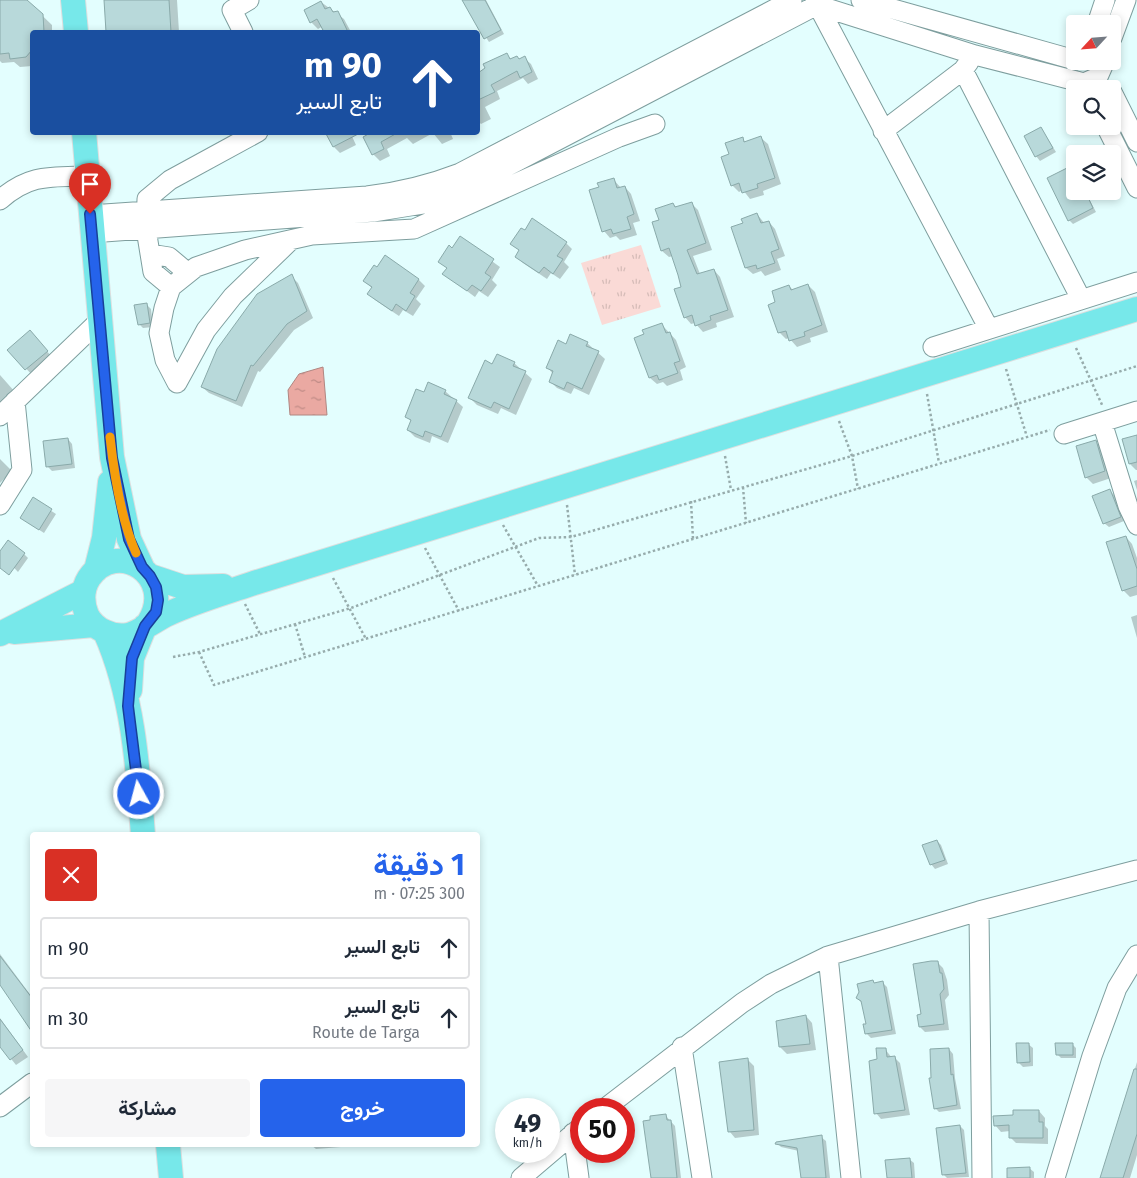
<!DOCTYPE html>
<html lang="ar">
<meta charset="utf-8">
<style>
body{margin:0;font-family:"Fira Sans",Vazirmatn,sans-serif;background:#f6f6f7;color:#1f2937;direction:rtl;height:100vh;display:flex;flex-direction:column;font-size:19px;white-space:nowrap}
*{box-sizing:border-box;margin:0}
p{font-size:16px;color:#747a83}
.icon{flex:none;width:28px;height:28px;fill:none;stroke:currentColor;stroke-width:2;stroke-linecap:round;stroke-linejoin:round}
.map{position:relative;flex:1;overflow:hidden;direction:ltr}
.drawer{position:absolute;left:30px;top:832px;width:450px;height:315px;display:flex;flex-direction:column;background:#fff;border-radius:5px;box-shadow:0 2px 8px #0003;direction:rtl}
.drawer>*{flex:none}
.banner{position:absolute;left:30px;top:30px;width:450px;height:105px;border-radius:5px;box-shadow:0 2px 8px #0003;direction:rtl;background:#1a4fa0;color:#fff;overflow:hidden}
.needle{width:32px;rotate:244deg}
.fabs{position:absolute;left:1066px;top:15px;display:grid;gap:10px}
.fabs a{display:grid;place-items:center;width:55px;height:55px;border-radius:5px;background:#fff;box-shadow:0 2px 8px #0003;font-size:25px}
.speed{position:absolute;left:495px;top:1098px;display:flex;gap:10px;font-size:25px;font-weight:700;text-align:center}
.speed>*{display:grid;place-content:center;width:65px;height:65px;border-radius:50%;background:#fff;box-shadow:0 2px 8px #0003;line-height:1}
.speed small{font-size:12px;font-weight:400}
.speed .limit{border:8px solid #d22;background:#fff;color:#111}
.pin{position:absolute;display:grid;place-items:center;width:42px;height:42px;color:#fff;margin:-51px -21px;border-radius:50% 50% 50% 0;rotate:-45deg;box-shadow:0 0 5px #0007}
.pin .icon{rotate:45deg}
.me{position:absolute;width:55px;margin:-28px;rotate:353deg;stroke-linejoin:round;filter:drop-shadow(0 0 4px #0008)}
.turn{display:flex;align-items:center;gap:18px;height:105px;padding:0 15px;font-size:22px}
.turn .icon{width:65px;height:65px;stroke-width:2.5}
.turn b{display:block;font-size:35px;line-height:42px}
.round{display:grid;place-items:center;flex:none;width:52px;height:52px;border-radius:5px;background:#f6f6f7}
.summary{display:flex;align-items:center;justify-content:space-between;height:85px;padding:0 15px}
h1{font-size:30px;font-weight:700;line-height:38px;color:#2563eb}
.button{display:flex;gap:10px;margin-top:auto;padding:10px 15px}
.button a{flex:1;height:58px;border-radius:5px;background:#2563eb;color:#fff;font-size:20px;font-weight:700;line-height:58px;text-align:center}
.button a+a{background:#f6f6f7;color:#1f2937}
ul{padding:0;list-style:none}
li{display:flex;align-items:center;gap:15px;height:62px;margin:0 10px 8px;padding:0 5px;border:2px solid #e0e1e3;border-radius:5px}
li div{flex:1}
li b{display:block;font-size:19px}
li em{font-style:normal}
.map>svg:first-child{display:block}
.grass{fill:url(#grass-tufts)}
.water{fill:url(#water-ripples);stroke:#b08681}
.shadow{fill:#0003}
.building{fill:#b8d9da;stroke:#8aaaaa}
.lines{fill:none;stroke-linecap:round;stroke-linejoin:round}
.minor-casing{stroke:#7e9e9e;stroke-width:21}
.major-casing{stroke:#dddfdf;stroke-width:26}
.path{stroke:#97acac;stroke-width:2.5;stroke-dasharray:2.5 2.5;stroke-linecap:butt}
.minor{stroke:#fff;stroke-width:19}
.major{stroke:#77e8ea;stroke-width:24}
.route-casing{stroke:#184099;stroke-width:12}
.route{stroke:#2563eb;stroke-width:9}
.slow{stroke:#f59e0b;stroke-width:9}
</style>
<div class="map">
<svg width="1137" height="1178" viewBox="0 0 1137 1178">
<defs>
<pattern id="grass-tufts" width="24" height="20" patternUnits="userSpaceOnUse" patternTransform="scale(1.25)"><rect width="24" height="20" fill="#fadad6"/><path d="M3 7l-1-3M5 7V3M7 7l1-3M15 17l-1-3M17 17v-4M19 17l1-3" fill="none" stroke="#d6bcb8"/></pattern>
<pattern id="water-ripples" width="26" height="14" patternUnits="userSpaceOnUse" patternTransform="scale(1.25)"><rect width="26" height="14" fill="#eaa9a2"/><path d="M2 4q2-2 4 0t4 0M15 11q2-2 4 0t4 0" fill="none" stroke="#be8a85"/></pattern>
</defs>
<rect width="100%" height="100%" fill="#e3fefe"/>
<path class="grass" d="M641 245 661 307 602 325 581 263Z"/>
<path class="water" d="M323 367 327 415H290L288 390 299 374Z"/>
<path class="shadow" d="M0 0H26L52 25V32H32V66L20 67 14 62 2 63 0 61Z
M105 0H177L179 32H108Z
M462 0H486L504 34 489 42Z
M321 2 344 19 351 32H326L323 26 318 29 311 22Z
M506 54 512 60 524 58 531 64 538 79 528 84 523 78 497 91 500 99 485 107 491 119 481 124 478 121V79Z
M1041 128 1056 152 1040 161 1036 156Z
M327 132H350L356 145 340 153 334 147Z
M372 132H450L453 139 442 144 433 133 413 144 407 138 387 149 390 156 380 161 373 154Z
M742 138 746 143 761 138 768 144 781 184 763 191 764 195 750 199 743 190 739 192 732 185 730 155Z
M1071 168 1075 172V191H1085L1096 212 1073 224 1069 220Z
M613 179 621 188 625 187 631 194 640 221 633 223 637 235 620 240 616 236 610 238 604 231 600 188Z
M691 203 698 210 712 250 693 256 700 274 714 270 720 277 734 317 716 323 717 327 703 332 695 323 691 324 685 317 683 288 673 256 669 257 662 251 653 223 661 221 673 204 677 208Z
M757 214 765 224 769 222 775 229 785 256 777 259 781 270 765 276 761 271 753 274 746 268 745 224Z
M460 238 500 267 492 280 497 285 488 297 479 291 475 297 444 274 448 269 440 262 453 249Z
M566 243 572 249 564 262 569 267 560 279 551 273 547 279 523 263 516 256 520 251 512 244Z
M291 276 298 283 313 318 294 330 260 372 258 371 242 407 209 393 202 387Z
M418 279 425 286 416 299 421 304 413 316 403 310 399 316 375 300 369 293 372 288 364 281Z
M808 285 815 292 828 332 810 338 811 342 797 347 789 338 786 339 779 332 777 303 789 286 793 290Z
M146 304 151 309 153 327 143 328 139 324Z
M662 325 676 340 686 367 680 370 683 380 667 386 663 382 657 384 650 378 636 338Z
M36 339 53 358 33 376 9 350Z
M587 343 605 359 589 395 574 388 571 394 557 388 550 381 553 374 548 368 566 346Z
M514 363 532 379 516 415 501 408 498 414 477 405 470 398 493 365Z
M0 375 15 392 0 406Z
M445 391 463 407 448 443 432 436 430 443 415 437 408 430 412 422 406 416 425 394Z
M1137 436V470H1136L1130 464Z
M68 439 72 444 75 468 52 471 48 467Z
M1095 441 1102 448 1111 478 1093 484 1086 477Z
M0 459 12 471 0 483Z
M1137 480V490L1134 481Z
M1110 491 1114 495 1124 521 1109 527 1104 523Z
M33 499 56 514 44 533 21 518Z
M1126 537 1132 544 1137 558V595L1130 597 1123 590Z
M0 553 24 554 28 558 18 572Z
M1137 615V638L1131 617Z
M937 841 941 845 948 864 935 869 931 864Z
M0 954 32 997V1029L0 983Z
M938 963 943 968 947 980 949 995 945 1000 949 1030 925 1032 920 1027Z
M882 982 887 987 896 1034 871 1038 866 1033 867 1025 862 1003 857 998Z
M806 1016 812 1023 816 1050 787 1054 780 1047 777 1022Z
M0 1018 28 1057 16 1065 0 1045Z
M1028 1044 1033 1048V1066L1023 1067 1019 1063Z
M1073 1045 1076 1048V1058H1061L1057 1054Z
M885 1049 892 1058 894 1057 900 1063 910 1115 881 1119 876 1113 879 1060Z
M949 1049 953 1054 955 1078 961 1109 939 1112 935 1108Z
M748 1060 754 1066 759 1135 735 1138 730 1132Z
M1137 1062V1155L1130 1178H1102Z
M1039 1111 1045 1118V1126L1048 1129V1144L1016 1143 1010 1137V1131L1001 1132 995 1125 1014 1116Z
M665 1115 675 1126 681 1178H651Z
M960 1126 964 1130 969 1177 947 1178 943 1174Z
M821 1137 826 1141 830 1178H803L799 1151 781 1147 777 1143Z
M311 1145H366L316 1149Z
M909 1159 914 1163 915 1178H888Z
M1029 1168 1034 1172V1178H1009Z"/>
<path class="building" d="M0 0H27L43 14 44 32H32V50L26 57 10 59 9 53 0 54Z
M104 0H169L171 32H106Z
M462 0H485L501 30 484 39Z
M321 1 325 9 330 7 333 12 338 11 348 32H324L317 19 310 23 304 10Z
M507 53 510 59 517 56 519 59 525 56 532 72 520 78 517 71 491 85 495 92 478 100V73L485 68 483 64Z
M1041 127 1053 148 1035 157 1024 136Z
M325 132H362L333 147Z
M372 132H399L381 142 384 149 372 155 363 137Z
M761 136 775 178 757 184 758 188 742 193 739 183 731 186 721 157 729 154 725 143 743 137 744 142Z
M1071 166 1075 174V191H1085L1093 208 1068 221 1047 178Z
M614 178 617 188 625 186 634 214 627 217 631 229 613 234 611 229 602 232 589 190 599 187 597 183Z
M692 202 706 243 687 250 697 274 714 269 728 310 710 316 711 320 695 326 692 315 684 318 674 289 681 287 678 275 669 248 661 251 652 222 659 220 655 209 673 203 675 207Z
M757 213 761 223 769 221 779 249 771 252 775 263 757 269 756 265 745 268 731 227 743 223 741 219Z
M532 218 567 242 557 256 563 259 553 274 544 267 539 273 515 257 519 250 510 244 521 228 525 230Z
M460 236 494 259 485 273 491 277 481 291 472 285 467 291 442 274 447 268 438 262 449 245 452 248Z
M385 255 419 279 410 293 415 296 406 311 396 304 392 311 367 294 372 287 363 281 374 265 377 267Z
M292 274 307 311 287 324 253 366 251 365 236 401 201 387 217 349 257 294Z
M808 284 822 325 804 332 805 336 789 341 786 331 778 333 768 305 775 302 772 291 789 285 791 290Z
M147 303 150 323 138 325 134 305Z
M662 323 666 333 670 332 680 361 674 363 678 373 659 380 657 375 649 378 634 338 644 334 642 330Z
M30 330 48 351 25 370 7 350Z
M570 334 588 342 586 346 599 351 582 389 567 382 564 389 549 382 553 371 546 368 558 340 566 344Z
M497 354 515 362 513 366 526 371 509 409 494 402 491 408 468 398 485 360 492 364Z
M428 382 446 390 444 394 457 400 441 437 425 431 423 437 407 430 411 420 405 417 416 389 424 392Z
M1137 435V462L1129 464 1122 439Z
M68 438 72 464 46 467 43 441Z
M1096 440 1105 471 1085 478 1076 446Z
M1110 489 1121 517 1103 524 1092 496Z
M33 497 52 509 39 530 20 518Z
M1126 536 1137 569V586L1122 591 1106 542Z
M8 540 25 553 9 575 0 568V551Z
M937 840 945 860 930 865 922 845Z
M0 956 32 998V1032L0 985Z
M931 961H938L940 973H942L944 989 940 994 944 1024 919 1027 917 1015 921 1014 913 964Z
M873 980 874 983 883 981 892 1030 865 1034 863 1024H866L861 1001 856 998 859 992 857 984Z
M806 1015 810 1044 779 1047 776 1021Z
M0 1019 23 1050 10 1060 0 1047Z
M1016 1043H1029L1030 1062 1017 1063Z
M1055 1043H1073V1055H1056Z
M876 1048H886L887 1057 895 1056 905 1110 874 1114 869 1061 877 1059Z
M949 1048 951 1075 953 1074 957 1105 934 1109 929 1078H931L930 1049Z
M748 1058 754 1130 728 1132 719 1062Z
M1134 1069H1137V1134L1123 1178H1100Z
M1013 1110H1039V1122H1043V1138H1009V1125L994 1126 993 1116 1013 1115Z
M666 1114 667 1120H671L677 1178H651L643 1121 650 1120V1116Z
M960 1125 966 1173 942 1175 936 1128Z
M822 1135 826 1178H801L797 1148 775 1144 776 1142Z
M910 1158 912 1178H887L885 1160Z
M1030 1167V1178H1007V1168Z"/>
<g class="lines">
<g class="minor-casing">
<path id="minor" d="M815 0 989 329
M861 0 1075 60
M817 5 975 55 1084 83 1098 77 1105 61
M1097 24 1105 0
M243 32 232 10 249 0
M1112 38 1126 0
M963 70 1081 299
M1112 92 1137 142
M1106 126 1137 188
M883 131 963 70 969 62
M0 200C29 174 50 177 87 176
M90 215 367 196C399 192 429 185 460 173L792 0
M91 233 373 212 429 203 468 187 817 5 821 0
M150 254 169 257 188 273
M171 287 153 272 146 229 147 199 170 180 258 132
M933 347 1137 282
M177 383 165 360 159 333 164 308 171 287 196 267 245 250 312 235 414 229 619 137 655 124
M177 383 206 330 233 296 290 241
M0 416 100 320
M1102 422 1128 506 1137 525
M1064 434 1137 411
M0 505 22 470 15 401
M979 911 982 1178
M828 956 851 1178
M682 1047 702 1178
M0 1107 32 1083
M604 1109 742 1003 771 984 828 956 979 911 1137 870
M573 1133 579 1178
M521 1178 581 1127
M1055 1178 1092 1056 1117 988 1137 955"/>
</g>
<g class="major-casing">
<path id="major" d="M73 0 76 32
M84 132 112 457 129 539 142 567
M96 570 104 538 110 482
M150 576 183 587 223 586
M149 622C177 576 117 537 89 578 82 589 82 603 87 615 94 629 112 638 128 635 138 633 157 619 168 614 196 601 225 593 254 583L1137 309
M14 632 94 625
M105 632C133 694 138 768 143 835
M0 634 84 591
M130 690 132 658 145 626
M168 1145 171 1178"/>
</g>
<path class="path" d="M1076 348 1103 407
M1006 369 1027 437
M927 394 939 463
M839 421 852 456 858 489
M725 456 731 490
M743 487 746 523
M691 501 693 539
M567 505 575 575
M503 525 538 586
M425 548 459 611
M333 578 366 639
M245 604 260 634
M295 624 305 657
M199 652 214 685 1050 430
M173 657 199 652 351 608 539 538 571 537 852 456 1137 366"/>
<use href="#minor" class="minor"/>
<use href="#major" class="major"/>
</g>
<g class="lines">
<g class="route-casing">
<path id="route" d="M90 214 112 458 129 539 142 567 150 576 156 587 158 600 156 612 145 626 132 658 128 706 139 794"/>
</g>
<use href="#route" class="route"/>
<path class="slow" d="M110 437C114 473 121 520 136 553"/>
</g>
</svg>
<div class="fabs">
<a><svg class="needle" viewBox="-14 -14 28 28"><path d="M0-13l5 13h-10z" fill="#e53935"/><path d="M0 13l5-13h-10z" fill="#747a83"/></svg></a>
<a><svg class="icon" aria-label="search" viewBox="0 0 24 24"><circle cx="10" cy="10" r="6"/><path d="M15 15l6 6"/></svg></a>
<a><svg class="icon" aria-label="layers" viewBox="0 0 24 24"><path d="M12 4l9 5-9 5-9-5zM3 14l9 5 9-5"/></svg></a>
</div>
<div class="speed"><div>49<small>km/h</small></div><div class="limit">50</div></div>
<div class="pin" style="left:90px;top:214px;background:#d93025"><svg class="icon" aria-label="arrive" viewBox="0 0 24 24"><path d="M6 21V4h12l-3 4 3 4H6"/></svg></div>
<svg class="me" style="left:139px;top:794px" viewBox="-20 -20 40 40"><circle r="17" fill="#2563eb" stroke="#fff" stroke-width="3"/><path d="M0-11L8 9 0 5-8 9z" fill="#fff"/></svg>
<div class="banner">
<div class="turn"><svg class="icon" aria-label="ahead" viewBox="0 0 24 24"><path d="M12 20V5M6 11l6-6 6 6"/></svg><div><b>90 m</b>تابع السير</div></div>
</div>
<section class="drawer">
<div class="summary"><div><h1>1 دقيقة</h1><p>300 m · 07:25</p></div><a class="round" style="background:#d93025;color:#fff"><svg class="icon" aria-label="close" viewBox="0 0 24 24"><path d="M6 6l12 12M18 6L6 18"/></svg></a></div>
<ul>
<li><svg class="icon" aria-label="ahead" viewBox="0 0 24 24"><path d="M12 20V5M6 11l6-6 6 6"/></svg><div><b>تابع السير</b></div><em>90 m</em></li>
<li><svg class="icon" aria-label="ahead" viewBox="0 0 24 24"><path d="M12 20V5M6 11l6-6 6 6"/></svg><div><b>تابع السير</b><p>Route de Targa</p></div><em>30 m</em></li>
</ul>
<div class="button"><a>خروج</a><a>مشاركة</a></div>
</section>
</div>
